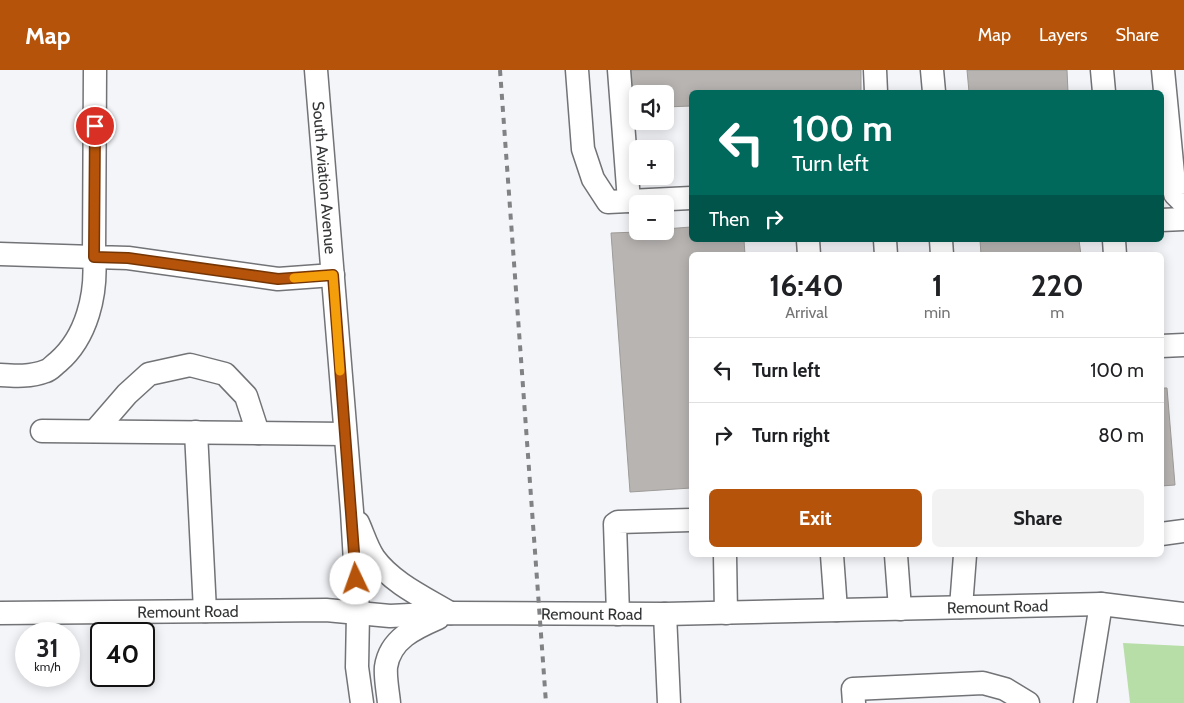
<!DOCTYPE html>
<meta charset="utf-8">
<style>
body{margin:0;font-family:Cabin,sans-serif;background:#f2f2f2;color:#202124;height:100vh;display:flex;flex-direction:column;font-size:19px;white-space:nowrap}
*{box-sizing:border-box;margin:0}
p{font-size:16px;color:#757577}
.icon{flex:none;width:28px;height:28px;fill:none;stroke:currentColor;stroke-width:2;stroke-linecap:round;stroke-linejoin:round}
.map{position:relative;flex:1;overflow:hidden}
.panel{position:absolute;left:689px;top:182px;width:475px;height:305px;display:flex;flex-direction:column;background:#fff;border-radius:8px;box-shadow:0 2px 12px #0003}
.panel>*{flex:none}
.banner{position:absolute;left:689px;top:20px;width:475px;height:152px;border-radius:8px;box-shadow:0 2px 12px #0003;background:#00695c;color:#fff;overflow:hidden}
.buttons{position:absolute;left:629px;top:15px;display:grid;gap:10px}
.buttons a{display:grid;place-items:center;width:45px;height:45px;border-radius:8px;background:#fff;box-shadow:0 2px 12px #0003;font-size:25px}
.speed{position:absolute;left:15px;top:552px;display:flex;gap:10px;font-size:25px;font-weight:700;text-align:center}
.speed>*{display:grid;place-content:center;width:65px;height:65px;border-radius:50%;background:#fff;box-shadow:0 2px 12px #0003;line-height:1}
.speed small{font-size:12px;font-weight:400}
.speed .limit{border:2px solid #111;border-radius:8px;background:#fff;color:#111}
.pin{position:absolute;display:grid;place-items:center;width:42px;height:42px;color:#fff;margin:-21px;border:2px solid #fff;border-radius:50%;box-shadow:0 1px 5px #0007}
.me{position:absolute;width:55px;margin:-28px;rotate:357deg;stroke-linejoin:round;filter:drop-shadow(0 0 4px #0008)}
.turn{display:flex;align-items:center;gap:18px;height:105px;padding:0 20px;font-size:22px}
.turn .icon{width:65px;height:65px;stroke-width:2.5}
.turn b{display:block;font-size:35px;line-height:42px}
.then{display:flex;align-items:center;height:48px;padding:0 20px;background:#0003;gap:10px;font-size:19px}
.eta{display:flex;justify-content:space-evenly;align-items:center;height:85px;text-align:center}
.eta b{font-size:30px;font-weight:800;line-height:35px}
.cta{display:flex;gap:10px;margin-top:auto;padding:10px 20px}
.cta a{flex:1;height:58px;border-radius:8px;background:#b45309;color:#fff;font-size:20px;font-weight:800;line-height:58px;text-align:center}
.cta a+a{background:#f2f2f2;color:#202124}
ul{padding:0;list-style:none}
li{display:flex;align-items:center;gap:15px;height:65px;padding:0 20px;border-top:1px solid #e0e0e0}
li div{flex:1}
li b{display:block;font-size:19px}
li em{font-style:normal}
header{display:flex;align-items:center;gap:30px;box-sizing:border-box;height:70px;padding:0 25px;background:#b45309;color:#fff}
header strong{font-size:24px}
nav{display:flex;gap:28px;margin-inline-start:auto;font-size:18px}
.map>svg:first-child{display:block}
.green{fill:#b6dea6}
.building{fill:#b7b4b2;stroke:#9e9b98}
.lines{fill:none;stroke-linecap:round;stroke-linejoin:round}
.minor-casing{stroke:#727376;stroke-width:25}
.minor{stroke:#fff;stroke-width:22}
.rail{stroke:#818284;stroke-width:4;stroke-dasharray:6 6;stroke-linecap:butt}
.route-casing{stroke:#753606;stroke-width:12}
.route{stroke:#b45309;stroke-width:9}
.slow{stroke:#f59e0b;stroke-width:9}
.labels{text-anchor:middle;stroke-width:4.5;stroke-linejoin:round;paint-order:stroke}
.street-label{font-size:16px;fill:#343536;stroke:#fff}
</style>
<header>
<strong>Map</strong>
<nav><a>Map</a><a>Layers</a><a>Share</a></nav>
</header>
<div class="map">
<svg width="1184" height="633" viewBox="0 0 1184 633">
<rect width="100%" height="100%" fill="#f4f5f9"/>
<path class="green" d="M1123 573 1184 576V633H1130Z"/>
<path class="building" d="M623 0H861V22H691V36L665 37V24H638V37L624 38Z
M967 0H1067L1068 22H969Z
M691 157V170H744L745 185H691V418L630 422 611 163 665 161V159Z
M980 170H1079L1081 185H981Z
M1161 318H1167L1175 415 1161 416Z"/>
<g class="lines">
<g class="minor-casing">
<g id="minor">
<path d="M95 0 94 187 128 188 278 209 333 205"/>
<path id="s1" d="M316 0 352 441 358 543 357 597 362 633"/>
<path d="M577 0 583 79 593 109 608 132 691 128"/>
<path d="M619 0 629 131"/>
<path d="M875 0 876 22"/>
<path d="M932 0 934 22"/>
<path d="M1102 0 1104 22"/>
<path d="M1163 0 1175 124 1184 133"/>
<path d="M1161 150 1184 149"/>
<path d="M808 170 809 185"/>
<path d="M885 170 886 185"/>
<path d="M941 170 942 185"/>
<path d="M1114 170 1115 185"/>
<path d="M0 184 94 187C97 224 87 267 58 292 54 295 50 300 46 301 31 307 15 306 0 305"/>
<path d="M1161 276 1184 275"/>
<path d="M42 361 345 364"/>
<path d="M95 361 127 324 149 304 190 295 225 304 246 326 258 363"/>
<path d="M196 362 205 541"/>
<path d="M358 453C363 464 367 478 374 488 392 513 425 528 450 543"/>
<path d="M1161 464 1184 461"/>
<path d="M725 485 726 543"/>
<path d="M832 485 836 540"/>
<path d="M896 485 900 539"/>
<path d="M961 537 965 485"/>
<path id="s2" d="M0 543 326 540 390 546 450 543 665 544 1101 534 1184 544"/>
<path d="M618 544 615 454 618 452 691 450"/>
<path d="M665 544 669 633"/>
<path d="M389 633C388 622 385 608 386 597 390 569 415 558 438 548"/>
<path d="M854 633 853 619 983 613 1005 619 1028 633"/>
<path d="M1085 633 1101 534"/>
</g>
</g>
<use href="#minor" class="minor"/>
<path class="rail" d="M500 0 546 633"/>
</g>
<g class="lines">
<g class="route-casing">
<path id="route" d="M95 56 94 187 128 188 278 209 333 205 356 509"/>
</g>
<use href="#route" class="route"/>
<path class="slow" d="M294 208 333 205 340 301"/>
</g>
<g class="labels">
<g class="street-label">
<text dy="6" stroke="none"><textPath href="#s1" startOffset="108">South Aviation Avenue</textPath></text>
<text dy="6" stroke="none"><textPath href="#s2" startOffset="998">Remount Road</textPath></text>
<text dy="6" stroke="none"><textPath href="#s2" startOffset="188">Remount Road</textPath></text>
<text dy="6" stroke="none"><textPath href="#s2" startOffset="592">Remount Road</textPath></text>
</g>
</g>
</svg>
<div class="buttons">
<a><svg class="icon" aria-label="sound" viewBox="0 0 24 24"><path d="M4 9h4l5-4v14l-5-4H4zM17 9q2 3 0 6"/></svg></a>
<a>+</a>
<a>−</a>
</div>
<div class="speed"><div>31<small>km/h</small></div><div class="limit">40</div></div>
<div class="pin" style="left:95px;top:56px;background:#d93025"><svg class="icon" aria-label="arrive" viewBox="0 0 24 24"><path d="M6 21V4h12l-3 4 3 4H6"/></svg></div>
<svg class="me" style="left:356px;top:509px" viewBox="-20 -20 40 40"><circle r="19" fill="#fff"/><path d="M0-13L10 11 0 6-10 11z" fill="#b45309"/></svg>
<div class="banner">
<div class="turn"><svg class="icon" aria-label="left" viewBox="0 0 24 24"><path d="M17 20v-9H6M10 6l-5 5 5 5"/></svg><div><b>100 m</b>Turn left</div></div>
<div class="then">Then<svg class="icon" aria-label="right" viewBox="0 0 24 24"><path d="M7 20v-9h11M14 6l5 5-5 5"/></svg></div>
</div>
<section class="panel">
<div class="eta">
<div><b>16:40</b><p>Arrival</p></div>
<div><b>1</b><p>min</p></div>
<div><b>220</b><p>m</p></div>
</div>
<ul>
<li><svg class="icon" aria-label="left" viewBox="0 0 24 24"><path d="M17 20v-9H6M10 6l-5 5 5 5"/></svg><div><b>Turn left</b></div><em>100 m</em></li>
<li><svg class="icon" aria-label="right" viewBox="0 0 24 24"><path d="M7 20v-9h11M14 6l5 5-5 5"/></svg><div><b>Turn right</b></div><em>80 m</em></li>
</ul>
<div class="cta"><a>Exit</a><a>Share</a></div>
</section>
</div>
